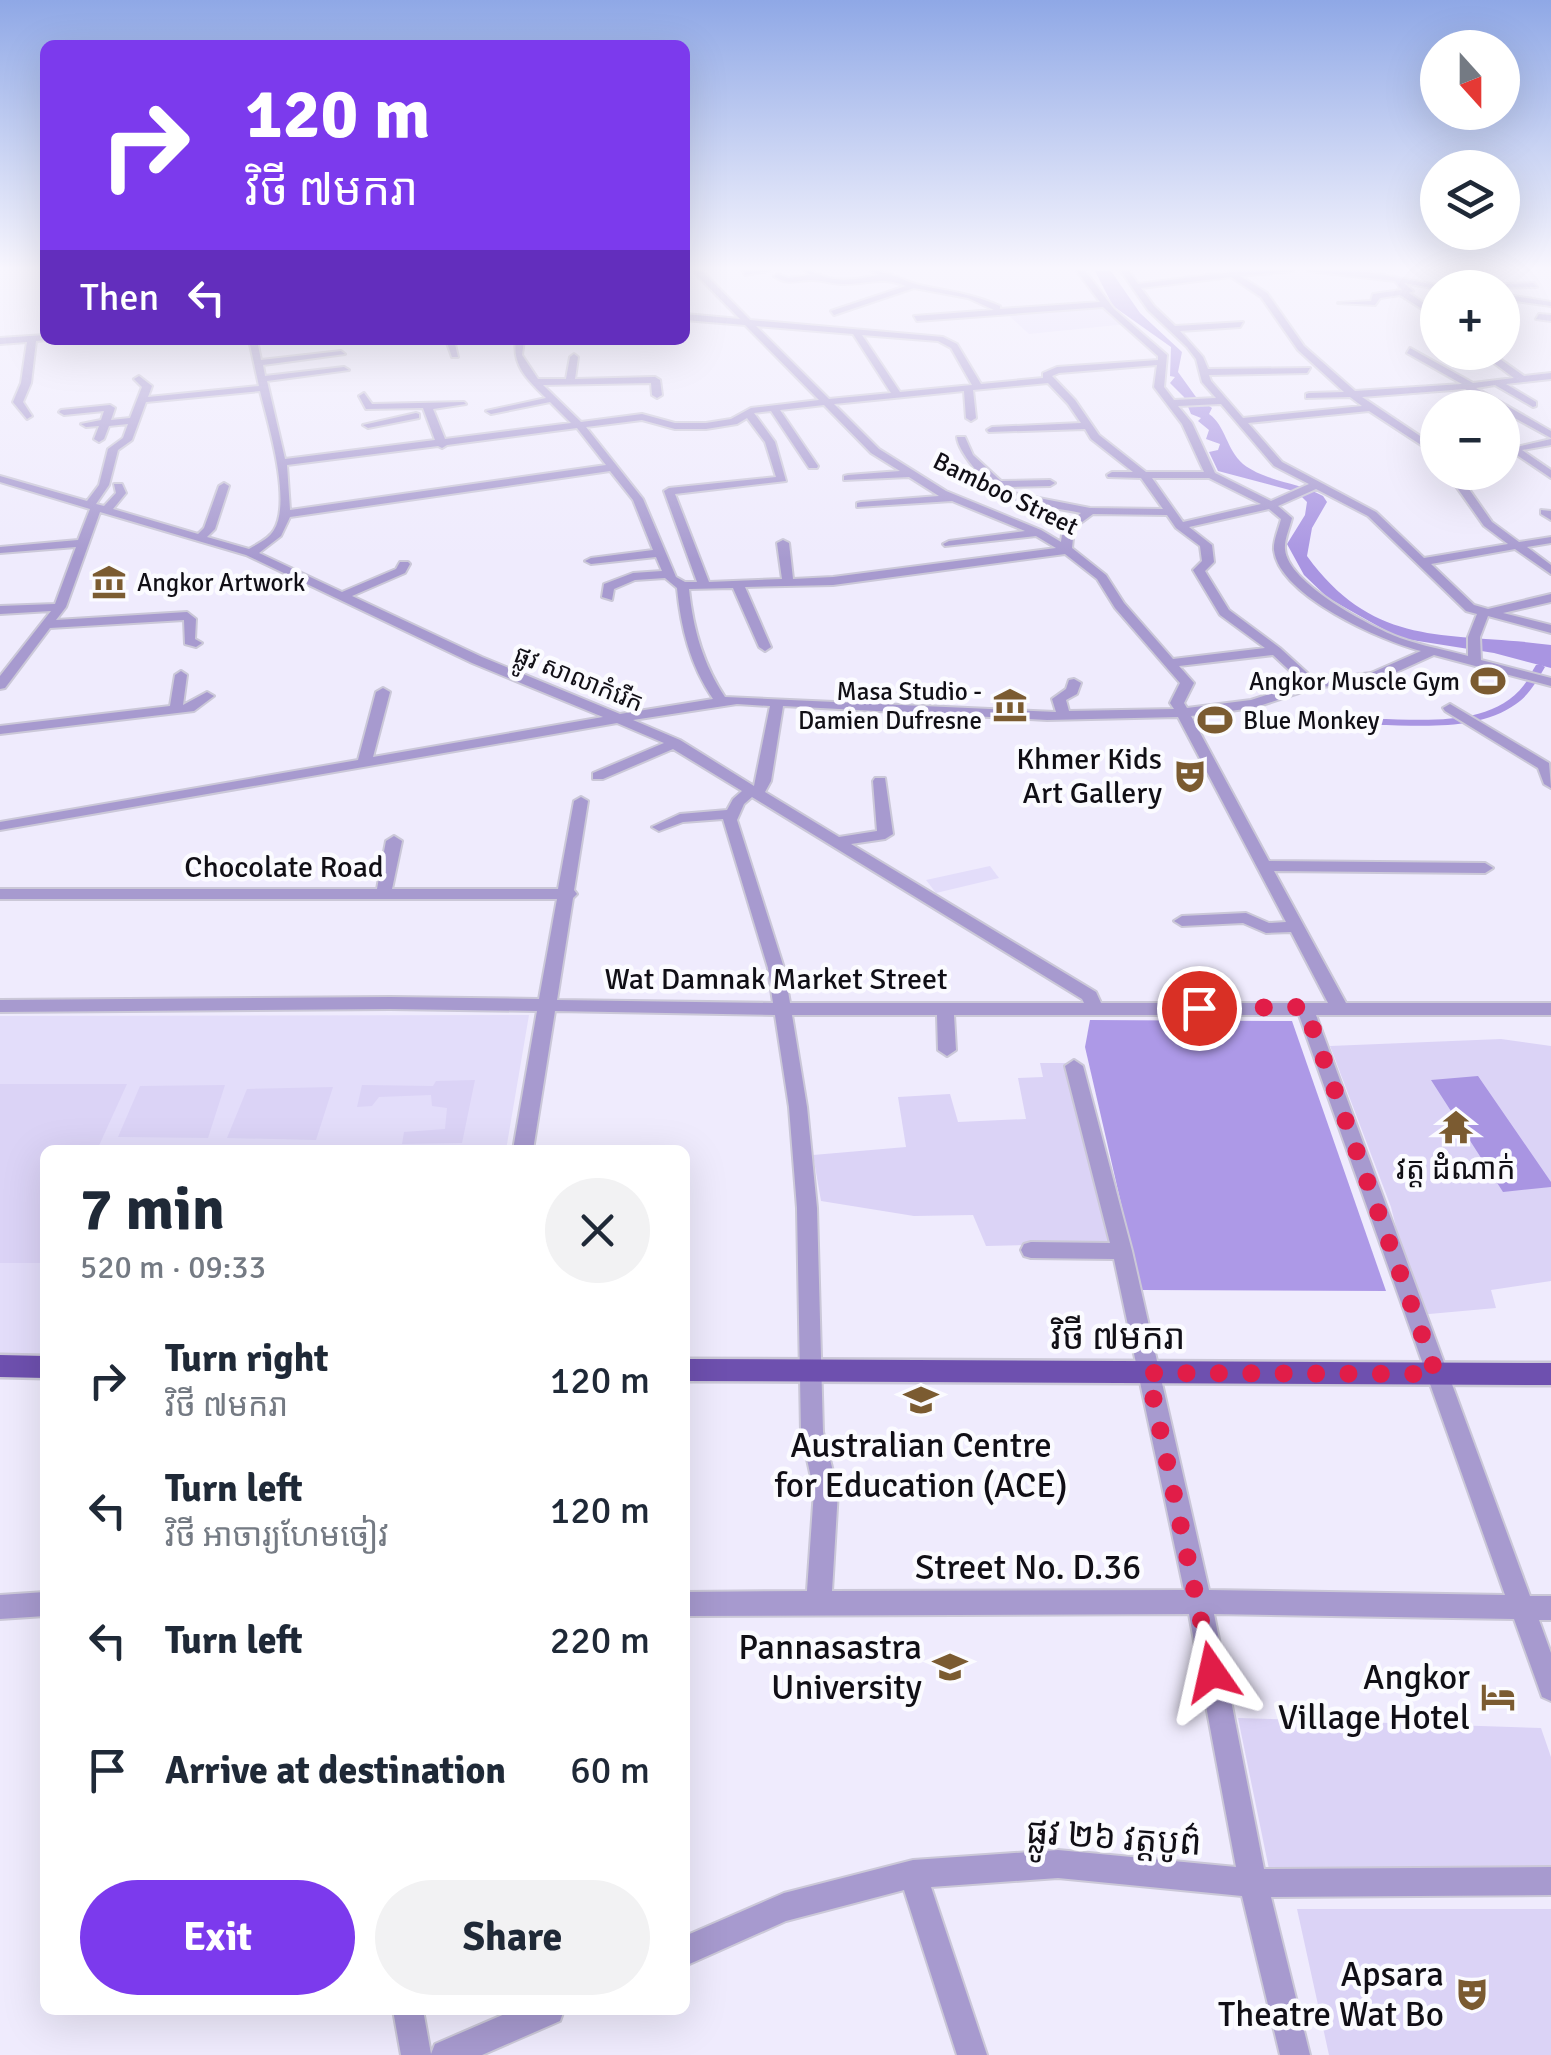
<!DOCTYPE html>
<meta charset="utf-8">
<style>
body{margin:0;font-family:Signika,"Noto Sans Khmer",sans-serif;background:#f2f2f3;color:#1f2937;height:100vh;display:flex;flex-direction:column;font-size:38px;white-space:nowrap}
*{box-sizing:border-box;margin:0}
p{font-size:32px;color:#747a83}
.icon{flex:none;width:55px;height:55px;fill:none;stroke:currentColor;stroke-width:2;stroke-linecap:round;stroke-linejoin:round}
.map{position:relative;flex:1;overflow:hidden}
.panel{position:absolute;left:40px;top:1145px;width:650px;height:870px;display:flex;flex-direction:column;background:#fff;border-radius:15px;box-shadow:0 10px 40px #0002}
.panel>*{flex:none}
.banner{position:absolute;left:40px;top:40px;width:650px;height:305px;border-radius:15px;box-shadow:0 10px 40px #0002;background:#7c3aed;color:#fff;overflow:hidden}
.needle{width:65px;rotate:159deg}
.controls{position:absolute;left:1420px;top:30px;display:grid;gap:20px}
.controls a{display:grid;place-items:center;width:100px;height:100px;border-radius:50%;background:#fff;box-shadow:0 10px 40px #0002;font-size:50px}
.pin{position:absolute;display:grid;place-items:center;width:85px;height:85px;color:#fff;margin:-42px;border:5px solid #fff;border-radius:50%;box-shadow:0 2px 10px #0007}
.me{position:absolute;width:110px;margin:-55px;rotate:349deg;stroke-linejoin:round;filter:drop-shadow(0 0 8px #0008)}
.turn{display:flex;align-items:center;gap:35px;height:210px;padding:0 40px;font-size:45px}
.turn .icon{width:130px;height:130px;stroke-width:2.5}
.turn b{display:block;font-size:70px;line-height:85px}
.then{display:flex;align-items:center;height:95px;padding:0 40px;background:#0003;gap:20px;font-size:38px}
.round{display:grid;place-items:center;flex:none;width:105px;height:105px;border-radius:52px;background:#f2f2f3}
.overview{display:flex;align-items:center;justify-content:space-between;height:170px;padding:0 40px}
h1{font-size:60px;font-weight:700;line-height:75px}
.button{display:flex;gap:20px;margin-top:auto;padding:20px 40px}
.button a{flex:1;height:115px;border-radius:60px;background:#7c3aed;color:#fff;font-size:40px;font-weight:700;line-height:115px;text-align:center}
.button a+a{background:#f2f2f3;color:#1f2937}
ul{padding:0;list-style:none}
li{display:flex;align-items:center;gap:30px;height:130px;padding:0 40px}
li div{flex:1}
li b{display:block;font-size:38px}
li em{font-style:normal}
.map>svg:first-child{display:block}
.built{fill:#e3ddfa}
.green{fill:#dbd3f6}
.forest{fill:#ad99e7}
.water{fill:#a995e2}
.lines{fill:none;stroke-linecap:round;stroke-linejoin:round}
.canal{fill:#a995e2;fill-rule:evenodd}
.minor-casing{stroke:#cbc8d8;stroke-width:4}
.major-casing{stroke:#cbc8d8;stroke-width:5}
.minor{fill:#a79acf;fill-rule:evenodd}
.major{fill:#6e50af;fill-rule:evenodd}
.route{stroke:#e11d48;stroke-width:18;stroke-dasharray:0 32.4}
.labels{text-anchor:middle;stroke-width:9;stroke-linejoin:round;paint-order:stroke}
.far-street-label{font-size:25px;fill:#110f16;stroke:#fbfbff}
.far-poi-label{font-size:25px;fill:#110f16;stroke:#fbfbff;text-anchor:start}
.poi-label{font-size:30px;fill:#110f16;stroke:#fbfbff;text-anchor:end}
.street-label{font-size:30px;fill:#110f16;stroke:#fbfbff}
.near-street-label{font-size:35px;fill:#110f16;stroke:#fbfbff}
.near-poi-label{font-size:35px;fill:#110f16;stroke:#fbfbff;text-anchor:end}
</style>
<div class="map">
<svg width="1551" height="2055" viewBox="0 0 1551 2055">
<rect width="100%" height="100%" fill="#efebfd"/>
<path class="built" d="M1103 305 1127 324 1029 334 1005 312Z
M990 866 999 878 936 893 926 880Z
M529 1015 506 1150H45V1357H0V1016Z"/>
<path class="green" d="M1501 1039 1551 1046V1281L1491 1290 1496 1308 1418 1315 1391 1207 1330 1046Z
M1040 1063H1066L1113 1243 986 1246 973 1215 914 1216 821 1201 813 1155 906 1147 898 1097 950 1094 958 1122 1026 1119 1018 1078 1043 1077Z
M475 1080 462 1143 402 1144 404 1132 445 1129 447 1108 432 1106 431 1095 379 1097 372 1106 357 1107 362 1085 433 1086 436 1081Z
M0 1084H127L97 1150H45V1263H0Z
M225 1085 208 1138 118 1137 140 1086Z
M333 1087 316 1140 227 1138 247 1089Z
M1238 1718 1541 1728 1551 1757V1869H1269Z
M1297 1909H1551V2055H1329Z"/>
<path class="forest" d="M1090 1020 1292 1021 1386 1291 1141 1290 1085 1047Z"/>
<path class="water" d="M1095 271H1111L1140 313 1182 352 1178 372 1196 397 1212 408 1209 414C1226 426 1226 449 1243 464 1266 482 1299 482 1323 496L1327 502 1312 528 1307 556C1376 651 1450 631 1551 645V668L1494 653 1399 638 1328 598 1304 575 1287 544 1305 515 1307 502 1297 492 1218 471 1209 452 1218 450 1220 444 1206 439 1209 430 1198 421 1201 418 1191 414 1184 397 1170 383 1175 377 1170 376 1171 347 1113 306Z
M1478 1076 1551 1182V1187L1503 1192 1431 1080Z"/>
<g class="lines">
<path class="canal" d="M1540 664 1545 667C1537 681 1529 695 1516 704 1477 732 1420 725 1375 725L1370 722 1375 719C1423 719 1491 728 1524 685 1529 679 1532 671 1536 665Z"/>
<g class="minor-casing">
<path id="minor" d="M693 271H702L750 320 943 337 957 344 981 384 1043 378V373L1057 367 1158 360V356L1103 307 917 321 914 316 994 310 968 298 914 288 834 315 831 311 906 286C881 276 870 284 844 284 833 284 822 280 812 280 796 280 788 286 774 276L778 274 788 278 810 275 805 271C816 271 819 276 829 278 845 282 863 278 879 275L871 271C889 271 903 281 919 285 948 291 973 294 1000 306V309L1100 302 1077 271H1085L1114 309 1167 355 1164 387 1174 400 1216 398 1202 382 1196 359 1187 347 1148 310 1121 271H1129L1138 284 1232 272 1293 271 1240 276 1267 293 1304 346 1355 391 1462 384 1407 353 1410 348 1473 383 1514 378 1479 352H1490L1524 376 1551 373V379L1506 384 1536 402V406L1533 407 1495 385 1476 388 1551 431V438L1502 411V408H1497L1465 389 1362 397 1438 448V456L1369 411 1248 423 1282 462 1376 512 1424 558 1508 544 1484 526 1446 472H1457L1492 522 1519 542 1551 537V543L1527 547 1551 565V574L1515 549 1431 564 1474 605 1488 609 1551 594V602L1503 613 1551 625V633L1488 616 1480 637 1481 660 1551 678V686L1434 655 1379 680 1314 688 1253 708 1191 716 1269 861 1485 863 1493 868 1485 873 1274 871 1346 1003H1551V1015H1316L1530 1596H1551V1620H1539L1551 1653V1701L1542 1697 1514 1619 1214 1614 1264 1869 1551 1867V1895L1271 1897 1310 2055H1280L1242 1896 1058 1878 931 1887 987 2055H957L904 1890 786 1921 685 1966V1936L784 1893 913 1860 1058 1850 1236 1867 1189 1614 685 1616V1592L807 1591 814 1491 801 1432 797 1208 789 1107 775 1015 555 1011 533 1150H513L537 1011 390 1009 0 1012V1000L390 997 539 999 557 899H0V889H377L386 841 394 836 402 841 392 889H558L574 801 581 797 588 801 574 890 577 894 573 898 557 1000 773 1003 768 968 723 819 683 822 659 831 652 827 680 814 727 810 733 799 742 791 673 749 603 779H593V773L664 743 617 723 0 830V822L358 760 376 692 383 688 390 692 373 757 603 717 472 663 246 555 100 512 66 607 56 620 187 612 196 619 195 639 202 643 196 647 185 644 184 620 50 628 5 688 0 689V676L51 611 0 614V606L55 604 76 547 0 553V547L78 540 90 509 0 482V476L87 501 99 485 108 449 123 438 128 424 109 426 104 439 99 442 94 439 99 426 86 427 81 424 101 420 104 411 64 415 59 412 61 410 110 405 115 408 111 420 130 418 142 387 134 379 139 376 152 386 148 397 259 386 249 340H257L261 360 341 351 345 354 263 365 265 376 344 367 349 370 267 381 285 459 435 440 423 408 366 409 359 396 364 393 372 404 464 402 466 404 433 409 445 439 571 423 550 402 491 414 486 411 546 398C528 380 512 366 516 340H524L522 355 538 379H566L570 357 574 354 578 357 575 379 655 377 660 380 662 395 657 398 652 395 651 383 543 385 581 422 642 414 675 423H706L731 419 751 408 819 400 745 325 685 320V314L740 319ZM1231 277 1261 297 1298 350 1344 392 1309 393 1306 394V398L1350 397 1362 406 1243 418 1211 381 1209 375 1307 373 1310 368 1208 369 1203 357 1180 331 1240 327 1243 322 1175 326 1154 306 1141 288ZM756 326 853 334 891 393 829 399ZM862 335 938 341 951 348 972 385 900 392ZM1157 365 1154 387 1182 424 1204 472H1146L1099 435 1075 400 1052 376 1059 373ZM1048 383 1068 404 1081 423 992 427 987 430 989 432 1085 429 1091 439 1133 472H1112L1107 475 1108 477 1141 478 1163 509 1090 508 1013 493 1007 487 1050 486 1055 483 1050 480 1001 481 973 455 965 437H957C958 454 995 495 1011 500 1033 506 1058 508 1081 513L1063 527 1061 542 1041 530 946 491 879 449 834 404 964 391 966 418 971 421 976 418 973 390ZM260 391C268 423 292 501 274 530 269 539 257 544 249 549L207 537 215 529 229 486 224 483 219 486 204 528 198 534 113 509 126 493 122 484H114L116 493 104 506 96 504 109 485 118 450 132 440 146 402ZM1221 404 1274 466 1309 484 1271 501 1215 473 1192 423 1178 406ZM824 405 871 453 900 471 848 475 844 476V480L909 477 939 496 861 502 857 503V507L952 501 1025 531 949 541 943 544 945 546 1036 536 1056 548 833 577 793 579 789 543 783 540 777 543 782 579 709 582 675 494 786 481 775 442 754 413 771 411 809 468H817L818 466 780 410ZM747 418 765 442 776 477 669 488 664 491 697 582H685L676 577 643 499 586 427 642 420 675 429H706L737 424ZM577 428 606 465 290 510 287 465 438 446 442 448 447 445ZM610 471 633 500 653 550 591 558 585 561 591 564 656 557 662 571 633 573 604 584 602 597 612 600 614 589 635 580 665 578 677 588C681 628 690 665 713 699L620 714 482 657 352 596 405 573 410 564 408 562H400L396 569 342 592 259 553 281 536 290 517ZM1152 478H1209L1261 504 1183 522ZM1316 489 1368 516 1466 611 1477 614 1468 637V656C1446 650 1422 646 1400 638 1371 627 1287 583 1285 549 1284 540 1290 527 1292 518L1278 506ZM1269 509 1281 519C1279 528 1273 541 1274 550 1279 596 1382 641 1421 651L1371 673 1315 680 1280 648 1229 610 1205 571 1214 562 1212 545 1189 527ZM1093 514 1167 515 1176 528 1200 546 1202 561 1193 570 1220 615 1265 648 1173 659 1124 603 1106 575 1072 548 1074 528ZM1065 554 1097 579 1115 608 1180 683 1170 703 1174 709 1069 711 1066 700 1077 694 1081 683 1074 679 1069 680 1066 689 1052 699 1056 712 725 697C703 664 693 629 689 589L733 588 759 647 765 651 771 647 745 587 833 585ZM1273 655 1303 683 1251 700 1187 708 1184 703 1194 683 1179 666ZM737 704 770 706 754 786 680 740 633 720ZM783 706 1047 720 1178 717 1286 922 1269 923 1246 913 1182 916 1174 921 1182 926 1243 923 1266 933 1291 932 1328 1003H1101L1096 992 851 844 885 839 893 834 885 778H875L873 781 877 831 839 837 765 792 771 781ZM752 797 1082 999 1084 1003H790L784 968 737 820 744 804ZM792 1015H937L938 1050 947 1056 956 1050 954 1015H1299L1505 1595 1209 1590 1132 1251 1083 1066 1074 1060 1065 1066 1110 1243 1031 1242 1024 1244 1021 1250 1024 1256 1031 1258 1114 1259 1184 1590 832 1591 838 1491 823 1432 817 1208 807 1107Z
M743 271H769L745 275Z
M1308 271 1367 272 1452 288 1438 289 1404 283 1413 291 1409 293 1438 313V319L1400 295 1380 298 1375 305 1338 303 1371 301 1373 294 1402 290 1395 281Z
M1534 283 1537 287 1453 288 1457 286Z
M1502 294 1551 302V306L1502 299Z
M1539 314 1551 315V321L1536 319Z
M45 335 47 340 36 341 31 383 23 402 32 416 27 419 13 402 21 383 27 342 0 344V338Z
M446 340H454L458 357H452Z
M416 413 419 414V418L368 428 363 425Z
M1551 439V445L1522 450 1551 470V478L1508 449Z
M1541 510 1551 511V520L1541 514Z
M181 671 187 675 183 705 207 692 214 696 194 711 0 734V726L170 706 175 675Z
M1450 704 1549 763 1551 788 1544 784 1538 768 1445 711 1443 708Z
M45 1592V1616L0 1619V1595Z
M393 2010H423L431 2054 435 2044 514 2010H564L560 2021 482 2055H401Z"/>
</g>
<g class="major-casing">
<path id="major" d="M0 1355 45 1356V1378L0 1377Z
M685 1359 1551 1363V1385L685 1381Z"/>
</g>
<use href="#minor" class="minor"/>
<use href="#major" class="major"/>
</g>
<linearGradient id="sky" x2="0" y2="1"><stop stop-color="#8fa8e6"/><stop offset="0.48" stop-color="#f8f6fe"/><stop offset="1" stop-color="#f8f6fe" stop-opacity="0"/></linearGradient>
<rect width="1551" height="559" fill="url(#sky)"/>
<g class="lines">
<path class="route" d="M1199 1008 1305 1007 1436 1374 1148 1373 1212 1672"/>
</g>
<defs>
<g id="museum-bare" transform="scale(2.7)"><path d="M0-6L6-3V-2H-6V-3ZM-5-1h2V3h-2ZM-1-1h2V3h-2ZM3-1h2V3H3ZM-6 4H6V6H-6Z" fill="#7b5b31" stroke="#fbfbff" stroke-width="2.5" paint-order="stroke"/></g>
<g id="stadium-bare" transform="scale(2.7)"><path d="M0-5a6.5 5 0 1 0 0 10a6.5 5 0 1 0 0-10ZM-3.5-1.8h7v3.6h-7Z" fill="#7b5b31" stroke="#fbfbff" stroke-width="2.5" paint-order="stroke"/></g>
<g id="theatre-bare" transform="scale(2.7)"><path d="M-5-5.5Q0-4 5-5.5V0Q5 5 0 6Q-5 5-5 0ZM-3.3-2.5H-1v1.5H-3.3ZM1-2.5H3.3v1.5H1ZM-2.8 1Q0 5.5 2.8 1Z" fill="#7b5b31" stroke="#fbfbff" stroke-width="2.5" paint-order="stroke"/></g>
<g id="temple-bare" transform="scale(2.7)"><path d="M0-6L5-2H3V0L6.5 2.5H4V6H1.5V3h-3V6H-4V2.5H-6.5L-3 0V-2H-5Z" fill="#7b5b31" stroke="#fbfbff" stroke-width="2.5" paint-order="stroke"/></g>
<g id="university-bare" transform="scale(2.7)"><path d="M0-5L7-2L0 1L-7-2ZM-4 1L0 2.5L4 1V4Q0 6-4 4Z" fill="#7b5b31" stroke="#fbfbff" stroke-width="2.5" paint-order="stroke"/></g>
<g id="hotel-bare" transform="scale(2.7)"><path d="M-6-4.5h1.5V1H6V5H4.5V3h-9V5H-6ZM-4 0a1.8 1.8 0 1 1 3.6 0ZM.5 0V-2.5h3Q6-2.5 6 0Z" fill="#7b5b31" stroke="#fbfbff" stroke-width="2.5" paint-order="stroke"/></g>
</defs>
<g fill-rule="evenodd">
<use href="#museum-bare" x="109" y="582"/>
<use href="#stadium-bare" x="1488" y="681"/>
<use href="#museum-bare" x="1010" y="705"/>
<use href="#stadium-bare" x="1215" y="720"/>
<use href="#theatre-bare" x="1190" y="776"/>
<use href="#temple-bare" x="1456" y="1127"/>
<use href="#university-bare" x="921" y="1400"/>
<use href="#university-bare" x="950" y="1667"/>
<use href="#hotel-bare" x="1498" y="1697"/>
<use href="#theatre-bare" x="1472" y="1994"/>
</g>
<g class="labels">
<g class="far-street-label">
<text transform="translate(1006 493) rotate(26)" y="9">Bamboo Street</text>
<text transform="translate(579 678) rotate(22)" y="9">ផ្លូវ សាលាកំរើក</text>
</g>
<g class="far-poi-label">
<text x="137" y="591">Angkor Artwork</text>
<text x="1460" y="690" text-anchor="end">Angkor Muscle Gym</text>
<text x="982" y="700" text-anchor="end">Masa Studio -<tspan x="982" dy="29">Damien Dufresne</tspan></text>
<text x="1243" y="729">Blue Monkey</text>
</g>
<g class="poi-label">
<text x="1162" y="769">Khmer Kids<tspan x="1162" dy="34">Art Gallery</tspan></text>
<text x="1456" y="1179" text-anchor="middle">វត្ត ដំំណាក់</text>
</g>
<g class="street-label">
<text x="284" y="877">Chocolate Road</text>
<text x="776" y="989">Wat Damnak Market Street</text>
</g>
<g class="near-street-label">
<text x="1118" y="1349">វិថី ៧មករា</text>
<text x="1028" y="1579">Street No. D.36</text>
<text transform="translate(1114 1837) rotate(4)" y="12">ផ្លូវ ២៦ វត្តបូព៌</text>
</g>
<g class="near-poi-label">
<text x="921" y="1457" text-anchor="middle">Australian Centre<tspan x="921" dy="40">for Education (ACE)</tspan></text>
<text x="922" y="1659">Pannasastra<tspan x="922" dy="40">University</tspan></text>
<text x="1470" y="1689">Angkor<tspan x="1470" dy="40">Village Hotel</tspan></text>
<text x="1444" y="1986">Apsara<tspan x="1444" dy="40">Theatre Wat Bo</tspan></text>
</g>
</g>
</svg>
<div class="controls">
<a><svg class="needle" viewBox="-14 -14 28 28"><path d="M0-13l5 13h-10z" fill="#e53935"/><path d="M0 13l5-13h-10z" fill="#747a83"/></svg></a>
<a><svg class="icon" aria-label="layers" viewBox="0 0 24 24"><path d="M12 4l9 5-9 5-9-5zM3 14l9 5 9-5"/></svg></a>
<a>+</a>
<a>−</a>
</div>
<div class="pin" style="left:1199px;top:1008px;background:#d93025"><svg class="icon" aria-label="arrive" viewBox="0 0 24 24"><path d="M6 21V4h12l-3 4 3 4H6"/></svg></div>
<svg class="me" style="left:1212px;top:1672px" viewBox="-20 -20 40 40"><path d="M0-17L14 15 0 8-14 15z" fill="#e11d48" stroke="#fff" stroke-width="4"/></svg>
<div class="banner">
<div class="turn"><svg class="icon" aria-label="right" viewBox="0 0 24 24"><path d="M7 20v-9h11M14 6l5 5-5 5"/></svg><div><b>120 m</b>វិថី ៧មករា</div></div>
<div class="then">Then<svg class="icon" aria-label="left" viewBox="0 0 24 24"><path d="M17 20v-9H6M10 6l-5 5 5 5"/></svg></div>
</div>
<section class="panel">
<div class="overview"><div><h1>7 min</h1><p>520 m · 09:33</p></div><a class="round"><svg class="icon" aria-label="close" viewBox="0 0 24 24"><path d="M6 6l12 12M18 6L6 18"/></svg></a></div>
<ul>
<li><svg class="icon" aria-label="right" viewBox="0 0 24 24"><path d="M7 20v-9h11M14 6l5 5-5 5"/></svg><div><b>Turn right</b><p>វិថី ៧មករា</p></div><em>120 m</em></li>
<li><svg class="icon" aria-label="left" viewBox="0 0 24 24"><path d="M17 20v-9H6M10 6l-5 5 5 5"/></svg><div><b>Turn left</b><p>វិថី អាចារ្យហែមចៀវ</p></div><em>120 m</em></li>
<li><svg class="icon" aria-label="left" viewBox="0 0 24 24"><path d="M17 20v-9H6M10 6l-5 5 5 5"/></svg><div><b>Turn left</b></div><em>220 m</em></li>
<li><svg class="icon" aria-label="arrive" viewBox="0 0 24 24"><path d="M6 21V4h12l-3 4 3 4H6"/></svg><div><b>Arrive at destination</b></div><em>60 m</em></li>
</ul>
<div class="button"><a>Exit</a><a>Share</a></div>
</section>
</div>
